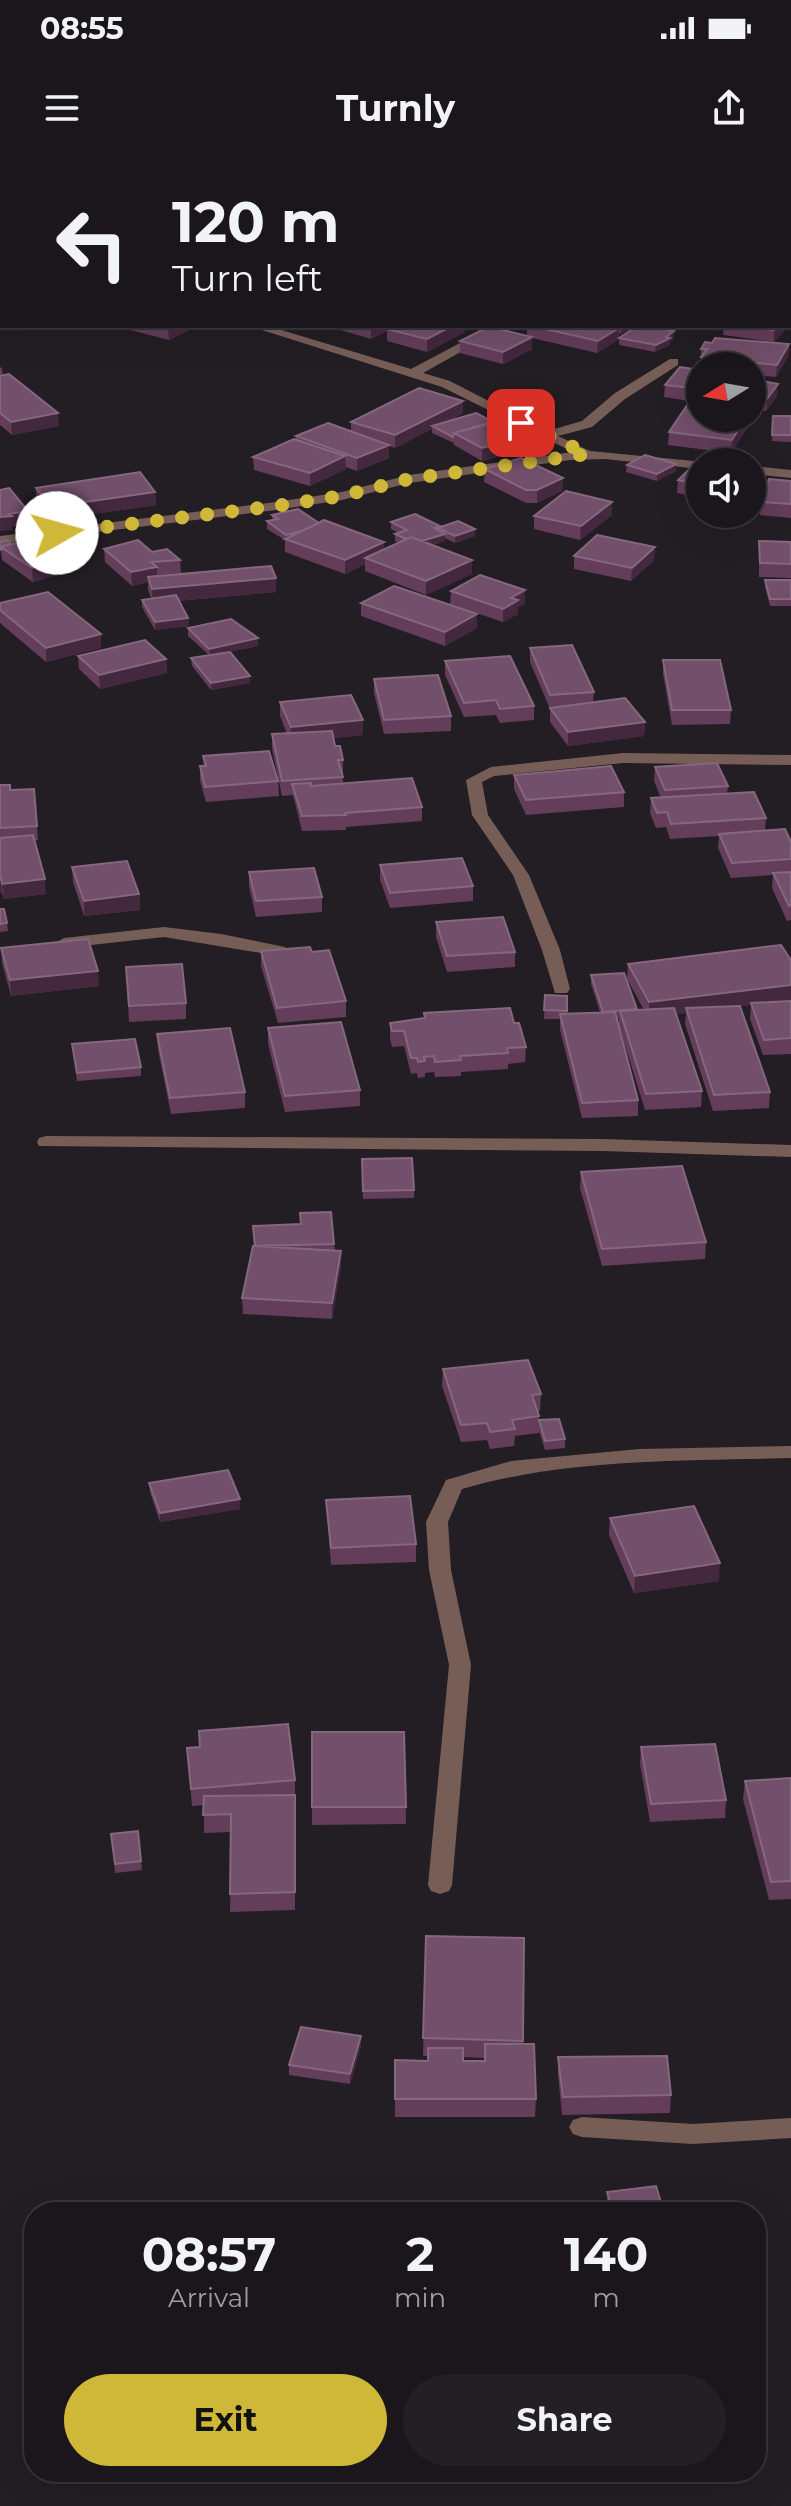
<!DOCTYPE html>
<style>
body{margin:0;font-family:Montserrat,sans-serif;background:#231f24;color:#f1f3f6;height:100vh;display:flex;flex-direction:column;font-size:30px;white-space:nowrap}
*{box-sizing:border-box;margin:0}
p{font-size:26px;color:#9f9fa3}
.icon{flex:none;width:44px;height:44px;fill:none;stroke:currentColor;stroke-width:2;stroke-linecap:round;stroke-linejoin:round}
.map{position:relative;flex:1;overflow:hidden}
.details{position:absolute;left:24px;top:2042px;width:742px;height:280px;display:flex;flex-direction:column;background:#1a161b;border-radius:32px;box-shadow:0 8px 32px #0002,0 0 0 2px #38353a}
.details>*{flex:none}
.hud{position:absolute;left:0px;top:0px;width:792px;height:168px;box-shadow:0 8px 32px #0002,0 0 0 2px #38353a;background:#1a161b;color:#f1f3f6;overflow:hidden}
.needle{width:52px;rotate:259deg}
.controls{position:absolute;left:686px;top:192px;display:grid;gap:16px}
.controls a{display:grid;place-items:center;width:80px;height:80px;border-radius:50%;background:#1a161b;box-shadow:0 8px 32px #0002,0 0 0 2px #38353a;font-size:40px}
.pin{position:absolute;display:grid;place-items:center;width:68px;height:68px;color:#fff;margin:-34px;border-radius:16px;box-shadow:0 4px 12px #0006}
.me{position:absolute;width:88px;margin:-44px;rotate:83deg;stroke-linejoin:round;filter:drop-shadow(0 0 6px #0008)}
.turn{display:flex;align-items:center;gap:28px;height:168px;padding:0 40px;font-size:36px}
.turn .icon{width:104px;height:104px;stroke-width:2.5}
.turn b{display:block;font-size:56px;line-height:68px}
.eta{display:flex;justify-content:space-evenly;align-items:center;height:136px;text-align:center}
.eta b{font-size:48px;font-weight:700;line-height:56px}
.action{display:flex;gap:16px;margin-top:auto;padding:16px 40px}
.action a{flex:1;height:92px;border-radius:48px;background:#cfb837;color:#111;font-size:32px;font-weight:700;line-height:92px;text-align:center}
.action a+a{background:#231f24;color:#f1f3f6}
.status{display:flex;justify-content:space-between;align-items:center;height:56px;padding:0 40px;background:#1a161b;direction:ltr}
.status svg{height:22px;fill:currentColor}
header{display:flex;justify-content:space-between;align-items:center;height:104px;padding:0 40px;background:#1a161b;font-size:36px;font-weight:700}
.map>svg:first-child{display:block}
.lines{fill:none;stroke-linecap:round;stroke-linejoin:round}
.minor{fill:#765e57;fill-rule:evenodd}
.wall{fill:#633d5a;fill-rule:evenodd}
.shaded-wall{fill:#43283e}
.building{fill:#724f6a;stroke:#85677e;stroke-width:2}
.route{stroke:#cfb837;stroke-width:14;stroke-dasharray:0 25.2}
</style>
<div class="status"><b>08:55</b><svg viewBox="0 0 49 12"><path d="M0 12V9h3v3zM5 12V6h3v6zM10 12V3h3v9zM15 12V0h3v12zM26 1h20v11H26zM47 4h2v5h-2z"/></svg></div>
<header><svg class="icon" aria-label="menu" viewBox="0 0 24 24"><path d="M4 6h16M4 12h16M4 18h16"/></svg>Turnly<svg class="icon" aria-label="share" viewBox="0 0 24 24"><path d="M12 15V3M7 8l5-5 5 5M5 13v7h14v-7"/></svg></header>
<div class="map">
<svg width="791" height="2346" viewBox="0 0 791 2346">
<rect width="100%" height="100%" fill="#231d24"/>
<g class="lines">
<path class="minor" d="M152 0H165L166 2H153Z
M791 41V48H790V41Z
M0 69H2V76H0Z
M249 166H268L411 209 492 166H507L423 213 450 221 547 271 582 261 615 233 670 199H678V205L625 239 592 267 558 276 590 291 704 302H700V309L605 299 570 300 409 323 342 340 276 350 0 384V376L276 342 342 332 409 315 573 292 442 227Z
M752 306 791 310V318L752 314Z
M623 593 791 595V605L623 603 494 616 482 622 488 655 529 715 560 790 570 829 567 833H555L542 790 513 715 472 655 466 620 491 607Z
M164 767 221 774 285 787 288 791 279 796 164 777 64 788 56 783 64 778Z
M46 976 602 979 791 985V997L602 991 39 986 37 982 39 978Z
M791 1286V1298C681 1301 568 1298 462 1329L448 1362 451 1410 471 1505 452 1725 449 1731 440 1734 431 1731 428 1725 449 1505 429 1410 426 1362 446 1320 511 1301 639 1289Z
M582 1957 693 1964 791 1958V1978L693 1984 582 1977 573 1974 569 1967 573 1960Z"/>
</g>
<path class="wall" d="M211 0H295L302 2H216Z
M424 0H544L543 2H424Z
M584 0H654L651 2H584Z
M671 0H714L709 2H679Z
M0 116 2 117V151L0 150Z
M115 166H194V168L169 180Z
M330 166H465V172L427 192 387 181V171L371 179 330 167Z
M527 166H633L621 174 619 173 618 180 597 193 532 178V189L503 204 460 193V181L527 176Z
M724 166H788L774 182 723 175Z
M619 178H674L670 181V185L655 192 619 185Z
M789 184 788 196 776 217 752 215V206H701V189Z
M0 207 2 208 3 216 59 266 12 275 0 265Z
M700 210V258H752V219L777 236 766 251 755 250V256L731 293 668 285 669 272 690 241 664 237 665 225Z
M463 253 447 262 531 288 482 301 454 285V283L432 273V269L395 288 389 286V298L357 311 346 307V309L310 326 254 310 253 297 296 280V276L351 271V262Z
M773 256H791V282L772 281Z
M700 303V337L677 333 678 320Z
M676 304V311L657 321 626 312 627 305Z
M485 309 563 318 562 331 537 343H526L484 322Z
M791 321V358L760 355 761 342Z
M36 328 155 332 156 345 52 360 36 341Z
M272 355 384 382V389L399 383 395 381V374L398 373 391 369V362L440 367 475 369V376L455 383 445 378V381L432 385 472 414 426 435 365 411V404L345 414 285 392V380L267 369V361L272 360Z
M612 355 580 380 534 369V356Z
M759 381 791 382V418L759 417Z
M0 382 11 384 81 408 33 422 2 400Z
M104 389 152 392 180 400 181 413 157 415V416L276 432 178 441 188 458 189 466 155 470 142 447V440L151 438 148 430V422L132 426 105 402Z
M574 396 654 400 631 421 574 409Z
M765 420H791V446H770L765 427Z
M525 430V444L518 447V454L503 462 450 444 451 431Z
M0 443 101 488 46 502 0 463Z
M361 443 477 454V468L445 486 361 456Z
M188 468 258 478V486L227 492 250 523 211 530 192 506 191 498 209 495 188 476Z
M530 488 594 532 593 542 645 562 644 576 568 586 550 562V549L530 502Z
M78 496 166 499 167 513 100 529 79 509Z
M663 500 731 550 730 564 672 565 663 514Z
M445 501 534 546V560L500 563 496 555 464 557 445 515Z
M374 519 451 556V571L384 574 374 533Z
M280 542 363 560V575L333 578 335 586 343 600V623L422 647V661L346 667V670L302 671 293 635 282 636 272 589V574H287L280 556Z
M203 596 278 621 279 636 206 642 200 621V606H204Z
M655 607 728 626 727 634 766 658 765 671 791 682V760L787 761 772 728 773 715 731 718 718 688 719 676 670 679 666 667 656 668 650 653 651 638H661L654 621Z
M514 615 624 632V647L526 655 514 629Z
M0 625 10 630 34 629 38 680 34 681 46 734 4 739 2 733H0Z
M380 705 473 726V741L390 748 380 720Z
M72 707 139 734 140 750 84 756 73 722Z
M249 712 322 737V752L256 757 249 727Z
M0 749 7 763 8 771 0 772Z
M436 762 515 792V807L447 812 436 777Z
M1 788 99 826 11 836 2 803Z
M261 791 312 792 346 841V857L278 863 261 806Z
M791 800V840L776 842 791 841V894L763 895 750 859 751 845 740 846 770 932 769 948 713 951 685 864 686 853 676 854 702 931 701 947 645 950 619 866V859H616L638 940V956L582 958 560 870V859H544L545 835 567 836V854L600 852 591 824V815L637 850H644L627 819 628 804Z
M126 807 186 843V859L129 862Z
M424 853 514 863 526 887 525 902 508 904V909L461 912V916L435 917 434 912 425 913V917L418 918 417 913 411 914 404 886 392 887 390 879V863L424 858Z
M268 868 360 930V946L285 952 268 884Z
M157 874 245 932V948L171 954 158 890Z
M72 884 141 907V916L77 921Z
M362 999 414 1030V1038L363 1039Z
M581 1012 706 1082 705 1099 602 1106 580 1028Z
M300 1053 334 1084 335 1090 341 1091V1107L332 1159 243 1154 242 1138 254 1086 253 1066 300 1064Z
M443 1209 541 1234 540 1251H538L539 1260 565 1279V1288L545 1290 539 1271V1273L515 1276 514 1286 490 1289 487 1280 461 1282 442 1226Z
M149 1323 240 1349 160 1362 150 1332Z
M326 1340 416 1384V1402L331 1405Z
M610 1358 719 1421 634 1433 609 1375Z
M312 1572H404L406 1664 312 1665Z
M641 1587 726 1640 725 1658 650 1662 640 1604Z
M187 1588 295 1620V1750L230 1752 231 1672 204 1673V1645L192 1646Z
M791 1618V1739L769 1740 743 1639 745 1621Z
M112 1683 141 1701 142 1710 115 1713Z
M426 1776 524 1778 523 1884 536 1939 535 1957H395V1900L428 1901V1896H423ZM463 1897 484 1898V1901H463Z
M361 1876V1886L350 1924 289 1915V1905Z
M558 1897 671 1935 670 1953 562 1955 558 1915Z
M607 2032 664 2052H607Z"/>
<path class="shaded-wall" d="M532 0H544V1L532 2Z
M630 0H654L651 2H625Z
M698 0H714L709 2H697Z
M2 26V38H0V27Z
M172 166H194V168L169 180 168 168Z
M371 166H398L387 169V171L371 179Z
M452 166H465V172L427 192V179Z
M621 166H633L621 174Z
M778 166H788L774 182V170Z
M619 168 618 180 597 193 598 181Z
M674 171V178L670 181V185L655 192 656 185Z
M532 177V189L503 204V192Z
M789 184 788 196 776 217 777 205Z
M778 224 777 236 766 251 767 239Z
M463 241V253L435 267 432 266V269L395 288V275Z
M756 243 755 256 731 293 732 280 746 258H752V249Z
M58 253 59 266 12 275 11 262Z
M531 275V288L482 301V288Z
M389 285V298L357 311V298Z
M345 296 346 309 310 326V313Z
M676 304V311L657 321V314Z
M563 318 562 331 537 343V330Z
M155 332 156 345 52 360 51 347Z
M612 342V355L580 380 581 366Z
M28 351 29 364 12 367 13 370 0 371V357L9 354Z
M475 369V376L455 383V376Z
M445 374V381L415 391V384Z
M384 382V395L365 398V404L345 414V400Z
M655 387 654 400 631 421 632 408Z
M80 395 81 408 33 422 32 408Z
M472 400V414L426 435V421Z
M157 407V420L148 417V422L132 426 131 412Z
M276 418V432L153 443 152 429Z
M525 430V444L518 447V454L503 462V449L511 438Z
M477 454V468L445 486V472Z
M188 458 189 466 155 470V462Z
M101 474V488L46 502V488Z
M258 478V486L210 496 209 489Z
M166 499 167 513 100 529 99 515Z
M250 516V523L211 530V523Z
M363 560V575L291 582V567Z
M645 562 644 576 568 586V572Z
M0 718H1L2 733H0Z
M45 719 46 734 4 739 2 724Z
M139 734 140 750 84 756V741Z
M98 811 99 826 11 836 10 820Z
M791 825V840L687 853 686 848V853L649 857V842Z
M341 1091V1107L332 1159V1143Z
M240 1339V1349L160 1362V1353Z
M720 1403 719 1421 634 1433 635 1416Z
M361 1876V1886L350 1924V1914Z"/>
<path class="building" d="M244 0H295L302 2 241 1Z
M427 0H486L494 2H435Z
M612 0H630L625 2Z
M729 0H772L777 2H721Z
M0 116 2 117V139H0Z
M392 166H452L427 179 387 169Z
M532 166H611L619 168 598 181Z
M637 166H649L674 171 666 177 670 178 656 185 619 178Z
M746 166H778L774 170Z
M495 168 532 177 503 192 460 181 484 169Z
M715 178 789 184 777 205 701 197 707 189H701L705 182 712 183Z
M680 207 700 210V229L665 225Z
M9 214 58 253 11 262 0 253V216Z
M752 219 778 224 767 239 752 237Z
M419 228 463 241 395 275 351 262Z
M694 235 700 236V258H746L732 280 669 272Z
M476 253 493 262 454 273 453 277 432 266Z
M773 256H791V275H772Z
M502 260 531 275 482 288 454 273Z
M328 263 389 285 357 298 296 276Z
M294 279 345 296 310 313 253 297Z
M645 295 676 304 657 314 627 305Z
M521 298 563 318 537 330H526L485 309Z
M697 302 700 303V324L678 320Z
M140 312 155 332 51 347 36 328Z
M769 319 791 321V344L761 342Z
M9 328 28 351 9 354 12 356 0 357V330Z
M566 331 612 342 581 366 534 356Z
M298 349 319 363 302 371 286 375 267 361 278 359 272 355Z
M415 354 440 366 434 368 445 374 422 381 411 377 406 379 395 374 407 370 391 362Z
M324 360 384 382 345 400 285 379Z
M458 361 475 369 455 376 438 368Z
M49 374 80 395 32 408 1 387Z
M597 375 655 387 632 408 574 396Z
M411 377 472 400 426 421 365 398Z
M7 380 11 384 1 387 2 389 0 390V382Z
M138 380 152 392 167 389 180 400 151 402 157 407 131 412 104 389Z
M759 381 791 382V404L760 403Z
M271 406 276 418 152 429 148 417Z
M480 415 525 430 511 438 518 440 503 449 451 431Z
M765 420H791V439H770Z
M394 426 477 454 445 472 361 443Z
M48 432 101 474 46 488 0 450V443Z
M176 435 188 458 155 462 142 440Z
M231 459 258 478 209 489 188 468Z
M145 480 166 499 99 515 78 496Z
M572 485 594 532 550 535 530 488Z
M230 492 250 516 211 523 191 498Z
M510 496 534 546 500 549 496 540 464 543 445 501Z
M663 500H720L731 550H672Z
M438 515 451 556 384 560 374 519Z
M351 535 363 560 291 567 280 542Z
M625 538 645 562 568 572 550 548Z
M332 571 335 586H340L343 600H338L343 617 282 621 272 574Z
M269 591 278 621 205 627 200 606H206L203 596Z
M717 603 728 626 665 630 655 607Z
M611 606 624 632 526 640 514 615Z
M412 618 422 647 345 653 346 655 302 656 292 624 311 623V626Z
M0 625H10V630L34 629 37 666 0 668Z
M754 632 766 658 671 664 667 652 657 653 651 638Z
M785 669 791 682V699L732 703 719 674Z
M33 675 45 719 2 724 1 718H0V678Z
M462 698 473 726 390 733 380 705Z
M127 701 139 734 84 741 72 707Z
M314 708 322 737 256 741 249 712Z
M791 712V745L789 746 773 713Z
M0 749H4L7 763 0 764Z
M503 757 515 792 447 796 436 762Z
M88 779 98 811 10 820 1 788Z
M781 785 791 800V825L649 842 628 804Z
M310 787 312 792 329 790 346 841 277 848 261 791Z
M182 804 186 843 129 846 126 807Z
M624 813 637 849 603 852 591 815Z
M545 835 567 836V851L544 850Z
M791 841V878L764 880 751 843Z
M740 846 770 932 714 935 686 848Z
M510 848 514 863H519L526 887 507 888 508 893 460 896 461 900 435 902 434 896 424 897 425 901 418 902 417 898H411L404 871H392L390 863 425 858 424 853Z
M674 848 702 931 646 934 620 851Z
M615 852 638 940 582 943 560 854Z
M341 862 360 930 285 936 268 868Z
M230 868 245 932 170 938 157 874Z
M135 879 141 907 77 913 72 884Z
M412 998 414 1030 363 1031 362 999Z
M682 1006 706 1082 602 1089 581 1012Z
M331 1052 334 1084 255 1086 253 1066 301 1064 300 1053Z
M253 1086 341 1091 332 1143 242 1138Z
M528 1200 541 1234 532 1235 539 1256 512 1260 515 1269 490 1272 487 1263 461 1265 443 1209Z
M559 1259 565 1279 545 1281 539 1260Z
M228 1310 240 1339 160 1353 149 1323Z
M410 1336 416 1384 331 1388 326 1340Z
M694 1346 720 1403 635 1416 610 1358Z
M288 1564 295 1620 191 1629 187 1588 200 1587 199 1571Z
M312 1572H404L406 1647H312Z
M715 1584 726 1640 651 1644 641 1587Z
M791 1618V1721L771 1722 745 1621Z
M295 1635V1732L230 1734 231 1654 203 1655 204 1636Z
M138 1671 141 1701 115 1704 111 1674Z
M426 1776 524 1778 523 1881 423 1878Z
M301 1867 361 1876 350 1914 289 1905Z
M485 1884H534L536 1939H395V1900L428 1901V1888H463V1901H485Z
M667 1896 671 1935 563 1937 558 1897Z
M656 2026 664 2052H613L607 2032Z"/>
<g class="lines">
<path class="route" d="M57 373 276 346 342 336 409 319 588 294 521 263"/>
</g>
</svg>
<div class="controls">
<a><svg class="needle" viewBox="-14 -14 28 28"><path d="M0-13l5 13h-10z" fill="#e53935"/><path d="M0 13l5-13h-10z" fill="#9f9fa3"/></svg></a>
<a><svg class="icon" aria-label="sound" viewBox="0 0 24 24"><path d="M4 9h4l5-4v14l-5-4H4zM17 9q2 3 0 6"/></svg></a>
</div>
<div class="pin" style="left:521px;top:263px;background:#d93025"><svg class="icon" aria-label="arrive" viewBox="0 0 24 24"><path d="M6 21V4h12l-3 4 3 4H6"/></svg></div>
<svg class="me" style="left:57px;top:373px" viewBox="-20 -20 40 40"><circle r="19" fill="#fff"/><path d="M0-13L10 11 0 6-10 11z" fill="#cfb837"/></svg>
<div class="hud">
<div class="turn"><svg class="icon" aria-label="left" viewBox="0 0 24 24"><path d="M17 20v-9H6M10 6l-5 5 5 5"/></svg><div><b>120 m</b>Turn left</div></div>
</div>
<section class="details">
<div class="eta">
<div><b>08:57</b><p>Arrival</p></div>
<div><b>2</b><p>min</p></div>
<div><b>140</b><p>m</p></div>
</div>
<div class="action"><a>Exit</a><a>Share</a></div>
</section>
</div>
